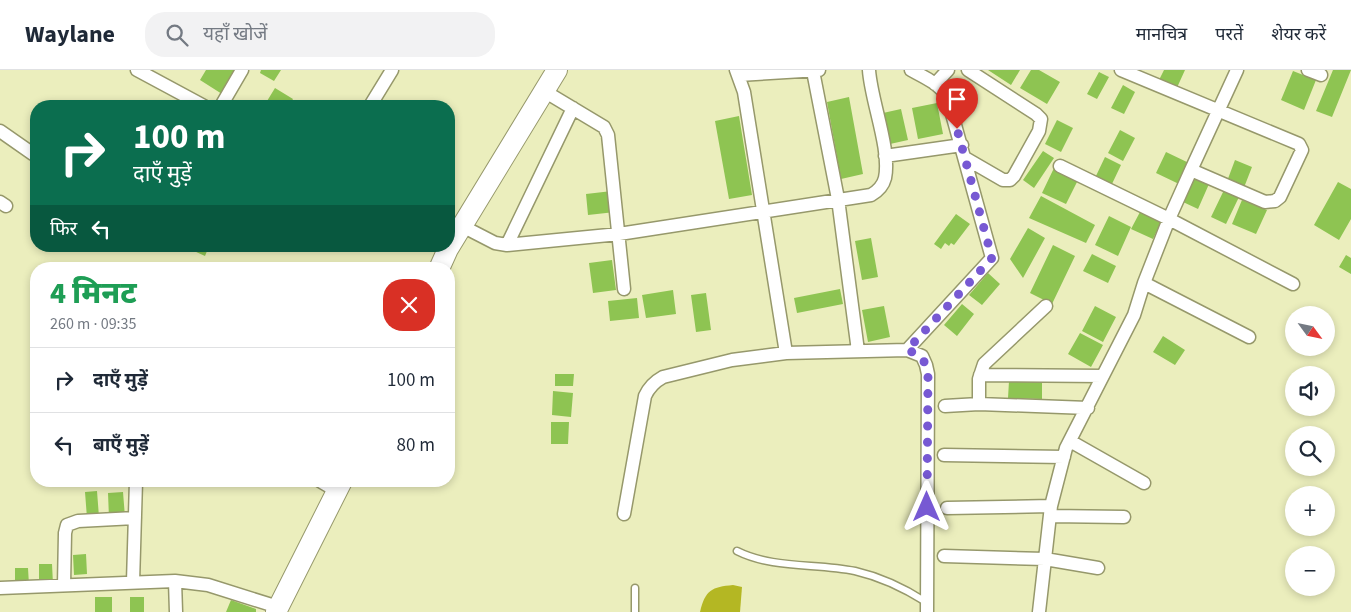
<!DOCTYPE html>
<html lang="hi">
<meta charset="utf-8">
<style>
body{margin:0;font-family:"Source Sans 3","Noto Sans Devanagari",sans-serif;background:#f2f2f3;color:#1f2937;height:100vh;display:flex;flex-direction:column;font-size:19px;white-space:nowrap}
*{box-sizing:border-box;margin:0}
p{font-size:16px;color:#747a83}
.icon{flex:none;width:28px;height:28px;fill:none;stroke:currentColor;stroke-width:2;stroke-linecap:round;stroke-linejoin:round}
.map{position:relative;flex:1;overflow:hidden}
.panel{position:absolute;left:30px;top:192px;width:425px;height:225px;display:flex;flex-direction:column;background:#fff;border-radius:20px;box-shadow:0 2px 8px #0003}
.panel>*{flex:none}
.hud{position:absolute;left:30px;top:30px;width:425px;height:152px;border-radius:20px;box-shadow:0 2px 8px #0003;background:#0b6e4f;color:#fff;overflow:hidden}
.needle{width:32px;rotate:123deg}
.buttons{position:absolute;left:1285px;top:236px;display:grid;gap:10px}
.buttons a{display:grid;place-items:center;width:50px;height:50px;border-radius:50%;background:#fff;box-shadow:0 2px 8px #0003;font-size:25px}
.pin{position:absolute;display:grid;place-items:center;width:42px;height:42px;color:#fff;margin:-51px -21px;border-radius:50% 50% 50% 0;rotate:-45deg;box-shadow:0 0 5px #0007}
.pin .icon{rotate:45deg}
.me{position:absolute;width:55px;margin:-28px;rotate:0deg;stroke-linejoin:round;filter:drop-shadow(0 0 4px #0008)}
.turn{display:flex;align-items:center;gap:18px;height:105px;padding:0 20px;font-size:22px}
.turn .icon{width:65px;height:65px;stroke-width:2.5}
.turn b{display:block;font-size:35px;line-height:42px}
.then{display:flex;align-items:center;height:48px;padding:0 20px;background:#0003;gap:10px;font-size:19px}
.round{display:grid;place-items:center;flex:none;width:52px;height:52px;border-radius:20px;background:#f2f2f3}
.headline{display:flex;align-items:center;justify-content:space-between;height:85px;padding:0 20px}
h1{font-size:30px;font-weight:800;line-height:38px;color:#1e9e55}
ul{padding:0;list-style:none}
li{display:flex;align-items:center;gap:15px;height:65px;padding:0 20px;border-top:1px solid #e0e1e3}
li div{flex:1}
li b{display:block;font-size:19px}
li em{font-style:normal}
header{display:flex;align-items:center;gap:30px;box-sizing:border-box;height:70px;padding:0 25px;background:#fff;border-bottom:1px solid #e0e1e3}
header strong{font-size:24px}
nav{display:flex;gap:28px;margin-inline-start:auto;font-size:18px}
.search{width:350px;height:45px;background:#f2f2f3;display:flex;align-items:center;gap:12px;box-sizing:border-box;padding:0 18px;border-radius:20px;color:#747a83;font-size:19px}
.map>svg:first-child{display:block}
.water{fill:#b4b723}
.building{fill:#8ec452}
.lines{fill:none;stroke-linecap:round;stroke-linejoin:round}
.service-casing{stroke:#96986b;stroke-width:9}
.minor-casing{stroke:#96986b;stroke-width:15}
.primary-casing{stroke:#96986b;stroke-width:22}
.service{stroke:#fff;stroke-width:6}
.minor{stroke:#fff;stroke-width:12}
.primary{stroke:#fff;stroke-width:20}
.route{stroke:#7759d3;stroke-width:9;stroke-dasharray:0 16.2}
</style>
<header>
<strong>Waylane</strong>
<div class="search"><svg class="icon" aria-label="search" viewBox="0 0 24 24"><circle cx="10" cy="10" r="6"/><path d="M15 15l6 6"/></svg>यहाँ खोजें</div>
<nav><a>मानचित्र</a><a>परतें</a><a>शेयर करें</a></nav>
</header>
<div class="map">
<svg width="1351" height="542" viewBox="0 0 1351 542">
<rect width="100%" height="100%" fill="#ebeebd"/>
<path class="water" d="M733 515 742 517 740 542H700C705 520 712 517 733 515Z"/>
<path class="building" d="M206 0H237L222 24 200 10Z
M261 0H281L274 11 260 3Z
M988 0H1020L1011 15Z
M1031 0H1039L1060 12 1047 34 1020 18Z
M1164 0H1185L1175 22 1157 14Z
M1333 0H1351L1332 47 1316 41Z
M1293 1 1316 10 1304 40 1281 30Z
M1099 2 1109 7 1097 29 1087 24Z
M1123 15 1135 22 1124 44 1111 38Z
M275 18 293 29 289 36H264Z
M849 27 863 104 841 109 827 32Z
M937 33 943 64 918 69 912 38Z
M901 39 908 70 890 74 883 43Z
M739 46 752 125 729 129 715 51Z
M1057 50 1073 58 1061 82 1045 74Z
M1120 60 1135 68 1123 91 1108 83Z
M1043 81 1054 88 1034 118 1023 110Z
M1166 82 1189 93 1179 114 1156 103Z
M1105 87 1121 95 1111 116 1095 108Z
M1235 90 1252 97 1243 120 1226 114Z
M1054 98 1078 110 1066 134 1042 123Z
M1193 108 1209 114 1198 139 1183 132Z
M1338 112 1351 119V149L1339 170 1314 155Z
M1224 120 1239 127 1226 154 1211 147Z
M612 121 615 142 588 145 586 124Z
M1041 126 1095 155 1086 173 1029 148Z
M1242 130 1267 140 1256 164 1232 154Z
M1140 142 1161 152 1153 169 1131 159Z
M956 144 970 154 954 175 951 173 949 176 945 173 941 179 934 174Z
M1109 146 1131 157 1118 186 1095 175Z
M1028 158 1045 168 1023 208 1010 189Z
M871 168 878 207 862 210 855 171Z
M1053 175 1075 186 1052 234 1030 223Z
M183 176H209L205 186Z
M1092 184 1116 196 1108 213 1083 201Z
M1346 185 1351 188V204L1339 197Z
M612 190 616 220 593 223 589 193Z
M988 203 1000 214 982 235 969 225Z
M840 219 843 234 797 243 794 228Z
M673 220 676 244 646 248 642 225Z
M706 223 711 260 696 262 691 225Z
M637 228 639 248 610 251 608 231Z
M962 234 974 244 957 266 944 255Z
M884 236 890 267 868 272 862 240Z
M1095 236 1116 247 1103 272 1082 261Z
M1080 263 1103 275 1091 297 1068 284Z
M1163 266 1185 280 1175 295 1153 282Z
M555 304H574L573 316H555Z
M1009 311H1042V329L1008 328Z
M553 321 573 323 571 347 552 345Z
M551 352H569L568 374H551Z
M97 421 99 447 87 448 85 422Z
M123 422 125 447 109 448 108 423Z
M86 484 87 504 74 505 73 485Z
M39 494H52L53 514H39Z
M15 498H28L29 515 15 516Z
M95 527H112V542H95Z
M130 527H144V542H130Z
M231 530 256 539V542H226Z"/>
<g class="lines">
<g class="service-casing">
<path id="service" d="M737 481C773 499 816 493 855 501 881 507 904 518 926 532
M635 542V518"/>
</g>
<g class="minor-casing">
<path id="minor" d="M137 0 204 36
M736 0 744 22 786 283
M1308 0 1321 5
M813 1 838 129 858 281
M739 5 819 0
M935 14 948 0
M544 21 604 57 608 65 624 219
M221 36 242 0
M370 36 392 0
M0 61 33 84
M885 86 962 75
M965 88 1003 110H1010L1014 106 1039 61 1041 49 1036 44 968 0
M1060 96 1169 149 1191 100 1265 132 1275 131 1280 127 1302 80 1299 74 1121 0
M1191 100 1237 0
M0 132 6 136
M462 156 495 173 507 175 619 164 871 125C878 121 883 116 885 108 891 79 871 31 869 0
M507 175 573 38
M1144 213 1249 267
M907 280 992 188 947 26C938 13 924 7 911 0
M980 305 1103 306
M979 334V309L984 294 1046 236
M945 336 979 334 1088 338
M1070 371 1144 413
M944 385 1064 387
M320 411 337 421
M947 438 1051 436
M624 444 645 326C649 317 654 312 663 307L732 290 786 283 907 280 922 286 926 295 928 304 927 542
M1051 446 1124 447
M944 486 1045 489 1098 498
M175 511 176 542
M133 512 136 411
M64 515 65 463 67 455 78 451 135 448
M0 518 175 511 208 515 278 537
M1039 542 1051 436 1066 378 1134 245 1144 213 1169 149 1293 214"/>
</g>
<g class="primary-casing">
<path id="primary" d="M439 199 448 179 557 0
M276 542 342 411"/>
</g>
<use href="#service" class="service"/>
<use href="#minor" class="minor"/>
<use href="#primary" class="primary"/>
</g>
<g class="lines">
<path class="route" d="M927 437 928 304C925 289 921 285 907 280L992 188 957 59"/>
</g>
</svg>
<div class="buttons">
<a><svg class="needle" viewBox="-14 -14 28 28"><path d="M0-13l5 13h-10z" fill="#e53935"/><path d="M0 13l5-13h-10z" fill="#747a83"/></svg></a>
<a><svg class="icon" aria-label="sound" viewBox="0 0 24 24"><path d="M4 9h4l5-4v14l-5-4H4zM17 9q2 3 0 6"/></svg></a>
<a><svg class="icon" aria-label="search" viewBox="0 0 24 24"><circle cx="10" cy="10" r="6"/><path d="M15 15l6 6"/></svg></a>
<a>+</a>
<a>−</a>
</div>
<div class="pin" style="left:957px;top:59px;background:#d93025"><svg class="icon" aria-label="arrive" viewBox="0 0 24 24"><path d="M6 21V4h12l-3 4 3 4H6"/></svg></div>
<svg class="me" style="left:927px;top:437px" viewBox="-20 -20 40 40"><path d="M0-17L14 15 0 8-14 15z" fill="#7759d3" stroke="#fff" stroke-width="4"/></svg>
<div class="hud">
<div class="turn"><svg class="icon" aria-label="right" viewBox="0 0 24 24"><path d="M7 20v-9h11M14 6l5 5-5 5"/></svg><div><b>100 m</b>दाएँ मुड़ें</div></div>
<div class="then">फिर<svg class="icon" aria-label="left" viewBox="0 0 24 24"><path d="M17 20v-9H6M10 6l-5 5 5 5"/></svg></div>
</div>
<section class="panel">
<div class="headline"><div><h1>4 मिनट</h1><p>260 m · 09:35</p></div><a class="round" style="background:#d93025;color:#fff"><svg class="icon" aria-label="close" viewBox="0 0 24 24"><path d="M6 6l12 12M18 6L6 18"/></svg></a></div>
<ul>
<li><svg class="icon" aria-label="right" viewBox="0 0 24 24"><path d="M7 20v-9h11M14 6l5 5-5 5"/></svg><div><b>दाएँ मुड़ें</b></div><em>100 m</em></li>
<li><svg class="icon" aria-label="left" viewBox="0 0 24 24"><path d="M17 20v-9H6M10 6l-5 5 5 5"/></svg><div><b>बाएँ मुड़ें</b></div><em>80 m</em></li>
</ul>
</section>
</div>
